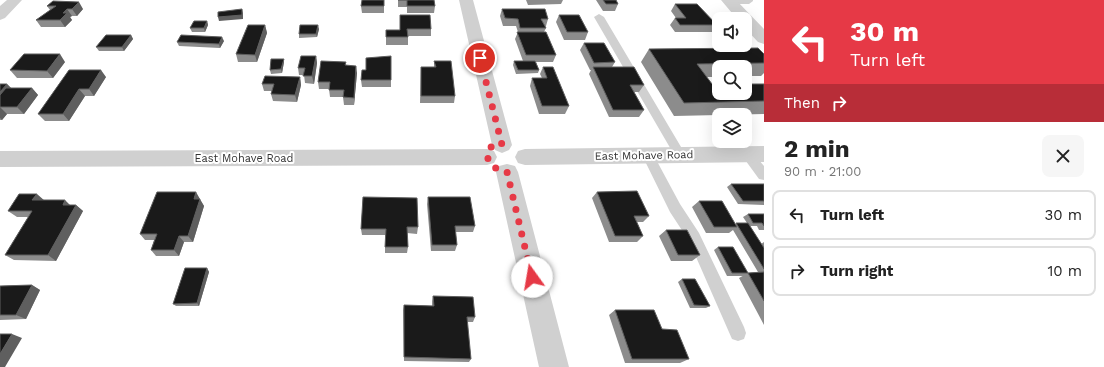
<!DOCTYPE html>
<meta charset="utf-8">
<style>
body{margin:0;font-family:"Work Sans",sans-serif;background:#f6f6f6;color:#222;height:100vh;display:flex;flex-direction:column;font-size:15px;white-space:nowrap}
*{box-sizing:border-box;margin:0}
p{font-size:13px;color:#767676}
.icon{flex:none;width:22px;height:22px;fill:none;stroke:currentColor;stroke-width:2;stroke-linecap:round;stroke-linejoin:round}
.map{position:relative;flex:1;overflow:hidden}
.panel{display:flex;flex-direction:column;background:#fff;width:340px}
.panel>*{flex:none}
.banner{background:#e63946;color:#fff;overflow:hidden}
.fabs{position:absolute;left:712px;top:12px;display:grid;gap:8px}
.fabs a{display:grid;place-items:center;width:40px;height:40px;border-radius:8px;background:#fff;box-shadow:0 4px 16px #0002;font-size:20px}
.pin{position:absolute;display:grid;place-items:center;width:34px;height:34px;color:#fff;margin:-17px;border:2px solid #fff;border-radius:50%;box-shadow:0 1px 4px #0007}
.me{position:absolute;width:44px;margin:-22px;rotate:347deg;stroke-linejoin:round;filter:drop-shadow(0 0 3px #0008)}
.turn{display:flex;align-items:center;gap:14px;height:84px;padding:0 20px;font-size:18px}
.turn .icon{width:52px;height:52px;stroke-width:2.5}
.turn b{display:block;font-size:28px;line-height:34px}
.then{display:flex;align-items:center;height:38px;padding:0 20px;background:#0003;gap:8px;font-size:15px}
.round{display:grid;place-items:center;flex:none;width:42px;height:42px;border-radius:8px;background:#f6f6f6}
.summary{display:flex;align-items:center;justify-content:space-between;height:68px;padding:0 20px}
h1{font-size:24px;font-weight:700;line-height:30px}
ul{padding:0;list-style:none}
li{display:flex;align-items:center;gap:12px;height:50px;margin:0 8px 6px;padding:0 12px;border:2px solid #e0e0e0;border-radius:8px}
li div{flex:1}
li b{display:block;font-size:15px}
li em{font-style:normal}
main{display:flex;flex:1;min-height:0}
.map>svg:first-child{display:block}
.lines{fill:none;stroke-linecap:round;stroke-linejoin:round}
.lane{fill:#d0d0d0;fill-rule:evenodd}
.street{fill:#d0d0d0;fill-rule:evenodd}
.wall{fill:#8c8c8c}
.shaded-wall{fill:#5f5f5f}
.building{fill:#1a1a1a;stroke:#5f5f5f}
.route{stroke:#e63946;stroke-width:7;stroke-dasharray:0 12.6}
.labels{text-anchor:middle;stroke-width:4;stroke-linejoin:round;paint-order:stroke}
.street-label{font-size:11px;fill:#333;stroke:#fff}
</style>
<main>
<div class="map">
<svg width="764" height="367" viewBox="0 0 764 367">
<rect width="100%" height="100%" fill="#fff"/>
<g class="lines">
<path class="lane" d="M725 0H753V1L749 4H729L726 3Z
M599 14 604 17 684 152 686 155 684 158H676L594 17Z
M747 149 751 151 764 166V180L759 179 743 157 741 154 743 151Z
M648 150 652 152 680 204 699 233 744 327 746 333 744 339 738 341 732 339 689 241 670 212 642 155 644 152Z"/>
<path class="street" d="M7 0H22L5 18 0 20V6Z
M459 0H473L512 145 509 150 502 153 495 150 492 145Z
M721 0H736L764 29V44L758 42 745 28V19H737Z
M764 146V162L525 165 518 163 515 157 518 151 525 149Z
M487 149 494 151 497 157 494 163 487 165 0 167V151Z
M507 164 515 166 518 172 569 367H539L496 172 499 166Z"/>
</g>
<path class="wall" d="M384 0V13H362L361 6Z
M398 0H434L435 6 434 13H407V7H398Z
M526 0H563L561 4 528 5Z
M596 0H616L618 4 615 11H603Z
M53 1 83 9 77 16H72L70 17 72 20 65 27H41L36 20 50 10 47 6Z
M675 4 717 25 712 32H675L670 25 675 18H676L671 11Z
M502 9 548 19 546 26H545L546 28 544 32 556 55 553 62H536L539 70 538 73 516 74 513 65 514 61H523L515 39 518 32 516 26H503L500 16Z
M400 15 431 29V36H408V45H386V30H400Z
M559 15 588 32 585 40H564L556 22Z
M207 21 208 25 205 32H192L190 28Z
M265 25 267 33 257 62H238L236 54Z
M319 29 317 37 299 38V34Z
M131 35 133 39 124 51H99L96 47Z
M224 41 220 48 179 46 177 42Z
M584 43 615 62 612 67 644 85 639 92H634L644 110 639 117H609L589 74 591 70H590L580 50Z
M649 49 764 54V73L761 76H745V67H719V77H706L712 84H764V114L674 116 641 62Z
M316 56 317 63 314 84 305 83 304 75H299L298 68Z
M434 61 455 96 454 103H420L421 67H434Z
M65 62 53 78H17L10 70Z
M284 62 282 73 271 74 270 70Z
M346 62V65L357 73 354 105H344L343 97H330L329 89H319L318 82Z
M543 67 569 106 565 114H539L530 86 532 78H542L540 74Z
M69 70 106 77 94 96H85L69 121H45L38 114Z
M300 77 301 85 297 102 273 101 271 94 272 91H264L262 84Z
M361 80H391V87H362Z
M0 84H7L11 88H32L38 95 24 114H7L2 120H0Z
M731 184H764V205L738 204 727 187Z
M597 192 649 216 643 222H637L643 236 637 242H609L592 198Z
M363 197 418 227 417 234 407 233 408 247 407 253H385V235H362L361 229Z
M428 197 475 226 473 232H455L457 245 455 251H431L427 204Z
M200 199V200L204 206 193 242H184L179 256H156L151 250 154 240H145L140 234Z
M43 200 70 205H76L83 211 56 261 14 260 5 255 28 217H17L8 211Z
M699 201 735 224 747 223 743 217 748 214H764V230H759L757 226H750L761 244 764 242V325L739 278 748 273 758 272 733 230 729 233H706L692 207Z
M666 230 700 255 692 261H671L659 236Z
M718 247 748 273 743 276H727L714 250Z
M207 268 209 272 199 306H176L173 304Z
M682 279 710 306 706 308H690L678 282Z
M32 285 40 290 26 319 0 320V286Z
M433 296 475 317 473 322H467L471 359 469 362 404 361 403 310 404 305 432 306V301Z
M615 310 662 329 689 359 680 363H625L609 315Z"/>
<path class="shaded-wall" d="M79 2 83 9 77 16 72 9Z
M67 9 72 16 70 17 72 20 65 27 60 20 63 13Z
M242 9 243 13V19L219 21 218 17Z
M207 21 208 25 205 32 204 28Z
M265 25 267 33 257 62 255 55Z
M318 25 319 29 317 37 316 34Z
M131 35 133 39 124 51 122 47Z
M222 37 224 41 220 48 219 44Z
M60 54 65 62 53 78 47 71Z
M316 56 317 63 314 84 312 76Z
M284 59V62L282 73 281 69Z
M356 66 357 73 354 105V98Z
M101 70 106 77 94 96 89 89Z
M300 77 301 85 297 102 295 95Z
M7 84 11 88 0 95V92Z
M32 88 38 95 24 114 17 107Z
M79 89 85 96 69 121 63 114Z
M0 107 7 114 2 120 0 118Z
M196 192 204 206 193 242 188 236 194 199Z
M37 194 45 201 32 200Z
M65 200 72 207 63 205Z
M76 205 83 211 56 261 48 255Z
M179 236 184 242 179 256 174 250Z
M207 268 209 272 199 306 197 303Z
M32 285 40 290 26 319 16 315Z
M12 334 22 338 5 367H0V354Z"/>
<path class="building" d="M362 0H384V6H361Z
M398 0H434L435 6H407V0Z
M603 0H616L618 4H606Z
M53 1 79 2 72 9H67L63 13H67L60 20H36L56 6H47Z
M675 4H697L717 25H680L675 18H686Z
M242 9V15L218 17V12Z
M502 9H545L548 19H541L546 28H520L518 19 505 18Z
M400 15H430L431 29H407L408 37H386V30H400Z
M559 15H579L588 32H567Z
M194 21H207L204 28H190Z
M248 25H265L255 55 236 54Z
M300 25H318L316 34H299Z
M517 32H546L556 55H526Z
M106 35H131L122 47H96Z
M181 35 222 37 219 44 177 42Z
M584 43H604L615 62 594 63Z
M758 48 764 54V63L697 64 712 84H719V93H745V84H764V101L684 103 649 49Z
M24 54H60L47 71 10 70Z
M301 56H316L312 76H303L305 68H298Z
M391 56V80H361L362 70H366V58Z
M271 59H284L281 69 270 70Z
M321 61 346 62 345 65 356 66 354 98 343 97 344 90H329L330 82H318Z
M434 61H451L455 96H421V67H436Z
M514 61H535L539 70H518Z
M543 67H553L569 106H542L532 78H547Z
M593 67H634L644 85H630L644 110H613Z
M69 70H101L89 89H79L63 114H38Z
M265 76 300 77 295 95 271 94 274 84H262Z
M0 84H7L0 92Z
M6 88H32L17 107H0V95Z
M731 184H764V201H743Z
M637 191 649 216H634L643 236H615L597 192Z
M157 192H196L194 199H200L188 236H179L174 250H151L157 234H140Z
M19 194H37L32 200H65L63 205H76L48 255H5L32 211H8Z
M363 197 417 198 418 227H407L408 247H385L386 229H361Z
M428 197H470L475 226H455L457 245H432Z
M699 201H722L737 227H714Z
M748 214H764V226L762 223H753Z
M736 223H748L764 248V269Z
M666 230H687L700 255H678Z
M718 247H733L748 273H732Z
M185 268H207L197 303 173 304Z
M764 272V301L748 273Z
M682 279H695L710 306 694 305Z
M32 285 16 315H0V286Z
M433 296 473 297 475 317H467L471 359 404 357V305L434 306Z
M615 310H654L662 329 677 330 689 359H632Z
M0 334H12L0 354Z"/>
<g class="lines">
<path class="route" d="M480 58 502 145 491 147 487 155C489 166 497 170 507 172L532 277"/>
</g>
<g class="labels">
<g class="street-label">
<text transform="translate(644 155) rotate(-1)" y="4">East Mohave Road</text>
<text x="244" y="162">East Mohave Road</text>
</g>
</g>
</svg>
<div class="fabs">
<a><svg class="icon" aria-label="sound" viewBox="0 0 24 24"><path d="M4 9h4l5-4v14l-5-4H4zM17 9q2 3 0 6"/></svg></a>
<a><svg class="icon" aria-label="search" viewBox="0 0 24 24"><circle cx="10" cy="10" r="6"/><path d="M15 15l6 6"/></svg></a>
<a><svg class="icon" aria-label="layers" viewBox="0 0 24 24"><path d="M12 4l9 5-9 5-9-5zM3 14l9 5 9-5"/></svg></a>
</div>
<div class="pin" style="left:480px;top:58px;background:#d93025"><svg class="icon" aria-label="arrive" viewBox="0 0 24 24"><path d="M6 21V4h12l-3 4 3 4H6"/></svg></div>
<svg class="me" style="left:532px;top:277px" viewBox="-20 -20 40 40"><circle r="19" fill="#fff"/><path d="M0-13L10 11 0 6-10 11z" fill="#e63946"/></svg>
</div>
<section class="panel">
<div class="banner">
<div class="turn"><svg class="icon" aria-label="left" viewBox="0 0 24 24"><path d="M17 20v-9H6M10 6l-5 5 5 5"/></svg><div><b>30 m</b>Turn left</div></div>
<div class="then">Then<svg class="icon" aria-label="right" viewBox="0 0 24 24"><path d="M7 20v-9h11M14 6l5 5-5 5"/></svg></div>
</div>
<div class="summary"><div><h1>2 min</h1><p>90 m · 21:00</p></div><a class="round"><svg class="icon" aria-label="close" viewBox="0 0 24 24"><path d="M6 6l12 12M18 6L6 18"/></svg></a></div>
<ul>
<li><svg class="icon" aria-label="left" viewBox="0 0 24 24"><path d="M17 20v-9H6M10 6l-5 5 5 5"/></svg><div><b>Turn left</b></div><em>30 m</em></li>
<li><svg class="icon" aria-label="right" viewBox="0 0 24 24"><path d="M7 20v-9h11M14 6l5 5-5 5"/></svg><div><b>Turn right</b></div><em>10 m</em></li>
</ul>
</section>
</main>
